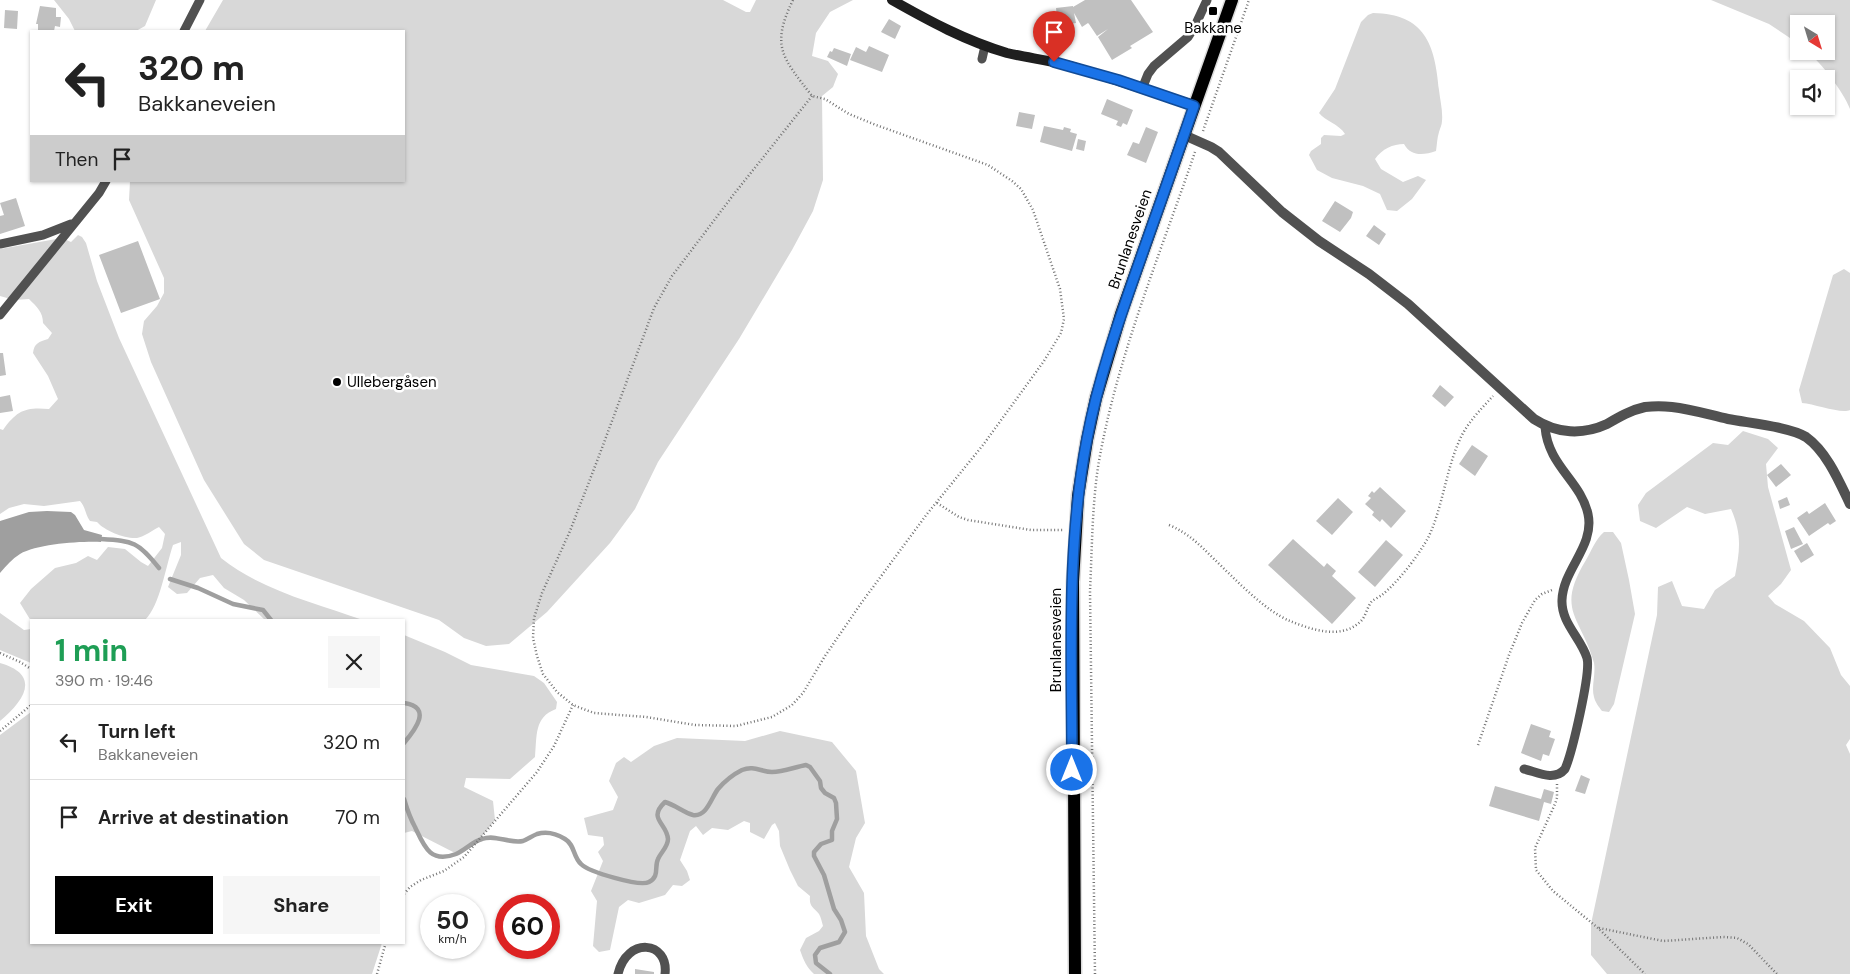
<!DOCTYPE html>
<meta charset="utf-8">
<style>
body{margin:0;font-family:"DM Sans",sans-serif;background:#f6f6f6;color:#222;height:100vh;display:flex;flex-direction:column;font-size:19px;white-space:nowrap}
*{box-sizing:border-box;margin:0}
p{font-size:16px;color:#767676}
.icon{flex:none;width:28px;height:28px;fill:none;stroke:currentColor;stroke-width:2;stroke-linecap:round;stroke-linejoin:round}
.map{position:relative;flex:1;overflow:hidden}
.panel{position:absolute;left:30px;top:619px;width:375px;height:325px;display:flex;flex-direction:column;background:#fff;border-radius:0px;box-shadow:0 1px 4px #0004}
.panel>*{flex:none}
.top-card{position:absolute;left:30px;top:30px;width:375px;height:152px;border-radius:0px;box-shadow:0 1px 4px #0004;background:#fff;color:#222;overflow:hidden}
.needle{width:32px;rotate:142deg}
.buttons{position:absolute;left:1790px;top:15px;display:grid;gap:10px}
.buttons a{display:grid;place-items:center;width:45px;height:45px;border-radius:0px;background:#fff;box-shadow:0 1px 4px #0004;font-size:25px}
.speed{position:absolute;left:420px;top:894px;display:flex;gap:10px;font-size:25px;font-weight:700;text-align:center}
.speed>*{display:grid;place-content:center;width:65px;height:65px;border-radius:50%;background:#fff;box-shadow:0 1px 4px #0004;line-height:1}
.speed small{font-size:12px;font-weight:400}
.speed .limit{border:8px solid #d22;background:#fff;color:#111}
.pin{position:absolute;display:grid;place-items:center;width:42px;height:42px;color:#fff;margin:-51px -21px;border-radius:50% 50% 50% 0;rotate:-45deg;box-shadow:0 0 5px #0007}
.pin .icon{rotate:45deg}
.me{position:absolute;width:55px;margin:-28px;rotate:0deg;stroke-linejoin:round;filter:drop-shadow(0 0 4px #0008)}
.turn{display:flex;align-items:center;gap:18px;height:105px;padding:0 25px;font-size:22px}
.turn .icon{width:65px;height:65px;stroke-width:2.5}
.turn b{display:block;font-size:35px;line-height:42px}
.then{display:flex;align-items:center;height:48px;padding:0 25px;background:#0003;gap:10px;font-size:19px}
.round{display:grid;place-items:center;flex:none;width:52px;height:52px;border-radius:0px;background:#f6f6f6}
.head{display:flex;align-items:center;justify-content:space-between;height:85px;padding:0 25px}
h1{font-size:30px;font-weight:700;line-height:38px;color:#1e9e55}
.cta{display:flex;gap:10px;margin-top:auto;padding:10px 25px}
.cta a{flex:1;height:58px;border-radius:0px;background:#000;color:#fff;font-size:20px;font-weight:700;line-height:58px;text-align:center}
.cta a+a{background:#f6f6f6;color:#222}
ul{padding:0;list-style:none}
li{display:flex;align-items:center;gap:15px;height:75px;padding:0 25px;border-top:1px solid #e0e0e0}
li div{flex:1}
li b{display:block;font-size:19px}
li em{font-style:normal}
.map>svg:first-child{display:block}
.green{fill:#d8d8d8}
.water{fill:#9f9f9f}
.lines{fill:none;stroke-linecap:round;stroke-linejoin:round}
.stream{stroke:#9f9f9f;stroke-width:4.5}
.building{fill:#c0c0c0}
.primary-casing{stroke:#dbdbdb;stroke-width:15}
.path{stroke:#737373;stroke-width:2.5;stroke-dasharray:1 2.5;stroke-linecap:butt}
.lane{stroke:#515151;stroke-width:9}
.street{stroke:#515151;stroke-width:10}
.secondary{stroke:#1e1e1e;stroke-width:10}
.primary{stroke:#000;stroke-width:12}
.route-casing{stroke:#114b97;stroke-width:12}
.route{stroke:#1a73e8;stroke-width:9}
.poi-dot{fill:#000;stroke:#fff;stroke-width:2}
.labels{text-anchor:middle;stroke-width:5;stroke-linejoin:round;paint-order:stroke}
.poi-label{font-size:15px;fill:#000;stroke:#fff}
.street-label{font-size:15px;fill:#000;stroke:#fff}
</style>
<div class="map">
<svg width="1850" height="974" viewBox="0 0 1850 974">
<rect width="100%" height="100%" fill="#fff"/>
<path class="green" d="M54 0H156L145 26 136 31H75L69 19Z
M223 0H723L746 12H750L756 0H853L830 12 816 33 812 56 828 61 838 74 833 87 822 96 823 180 813 211 792 250 739 339 658 462 635 509 610 543 547 612 509 644 486 646 464 638 439 620 264 560 244 544 204 480 151 362 142 334 144 321 157 306 164 293V278L129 200 130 181H404V31H205Z
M1711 0H1850V109C1843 91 1822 64 1807 51H1826V24H1799V44L1769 24Z
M1373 13C1425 14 1435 44 1439 90 1440 100 1443 111 1442 121 1442 125 1440 128 1439 132 1437 138 1437 145 1436 151 1424 155 1411 157 1404 144 1393 144 1382 149 1375 159L1381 169 1403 182 1418 176 1426 180 1412 199 1397 211 1387 210 1380 194 1363 186 1332 178 1317 170 1309 155 1311 151 1321 144V138L1324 135 1341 136 1345 134C1339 124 1325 121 1319 113L1335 89 1361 22 1368 15Z
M78 235 82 237 86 243 97 281 119 338 221 558C261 590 315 603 363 620H265L244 600 224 588 213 575 200 578 187 593 177 594 168 587 181 555V542L173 545C166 565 160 606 145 620L31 621 20 603 31 589 55 568 76 563 88 556 97 560 108 547 125 549 141 562 148 566 162 548 165 534 159 527C153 530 144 537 137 538 125 539 105 531 97 522L90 521C85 514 86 508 80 501L44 506 24 504 9 508 0 514V429L3 430C17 410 26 407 49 409L58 399 48 376 33 353C34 343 39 342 48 339L52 333 43 323C43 312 37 307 29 299L14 300 0 296V249L62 238 71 242Z
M1844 269 1850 273V410C1841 414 1815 404 1802 403L1799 390 1833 275Z
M1743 431 1768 439 1778 448 1766 464 1768 487 1791 570 1781 584 1768 596 1775 604 1804 621 1830 648 1841 675 1850 686V739L1846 745 1850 754V974H1607L1591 955V924L1657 615 1658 587 1672 581 1682 606 1704 609 1715 590 1735 576C1740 550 1742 534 1731 509L1705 514 1687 507 1656 528 1640 521 1638 505 1646 493 1713 443 1728 445Z
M1604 532H1613L1621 543 1629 580 1635 614 1614 704 1609 712 1602 711C1599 707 1595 702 1594 697 1591 687 1596 674 1594 663 1581 616 1555 611 1586 560 1592 550 1595 540 1604 532Z
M0 613 24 630 31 629V663L0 650Z
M404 635 445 652 471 665 534 676 544 683 557 702 556 709C534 717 537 736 535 757L510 779 466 778 464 787 493 801 495 820 475 845 457 854 412 831 404 833Z
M0 663C42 675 24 701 0 721Z
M31 712V942L382 943 372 974H0V735Z
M780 731 832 742 856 771 865 823 856 838 849 867 864 893 866 936 879 969 884 974H814C807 968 803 959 800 950L806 938 819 931 823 926C822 923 821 917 819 914 813 907 809 907 810 896L798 886 790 870 780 846 779 831 775 823 772 825 764 839 750 832V823L744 821 728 830 712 828 703 835 696 826 690 831 680 860 687 871 690 880 682 886 673 885 665 895 639 903 628 900 619 907 610 950 599 952 593 946 597 901 591 891 603 861 598 852 604 845 603 837 588 835 584 818 613 810 618 797 609 781 616 763 624 757 631 762 654 746 677 738 745 741Z"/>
<path class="water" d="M47 511 71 512 75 515 84 530 102 535 101 542C81 541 37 544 20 554 12 559 6 566 0 573V521L29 512Z"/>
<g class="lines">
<path class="stream" d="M101 539C134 541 138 542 159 568
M170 579 198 588 233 604 263 610 271 620
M404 703C433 707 415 730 404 743
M404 799C407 809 410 818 415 827 424 846 430 864 456 854 465 850 472 842 482 839 496 834 509 844 523 841 528 839 532 836 537 834 547 831 557 834 565 839 575 845 573 857 581 864 589 872 640 887 649 882 660 876 654 867 658 859 661 852 668 847 668 839 667 823 647 819 665 802 675 805 685 813 693 815 707 817 711 798 718 789 724 782 734 774 742 770 754 765 761 772 772 772 783 772 795 767 806 765L810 767 820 781 821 788 825 793 834 798 836 803 837 819 832 831V840L821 844 814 852V856L824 875 834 909 841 920 845 932 839 942 820 948 815 955 816 963 830 974"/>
</g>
<path class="building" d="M1085 0H1131L1153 32 1130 46 1132 48 1112 60 1098 37 1108 29 1097 36 1089 24 1088 23 1082 27 1074 13 1076 23 1058 26 1056 8 1073 6V7Z
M40 6 56 8V17H61L60 27 55 26 54 31H38V24H36Z
M5 10 18 11 17 29 4 28Z
M889 19 901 26 895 39 881 32Z
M869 46 889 55 882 72 850 60 856 47 866 52Z
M834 48 851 54 847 66 827 57 830 51 832 52Z
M1107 99 1133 110 1127 125 1123 123 1121 127 1116 125 1118 121 1101 114Z
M1019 112 1035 115 1032 129 1016 126Z
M1044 126 1063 130 1064 127 1071 129 1070 132 1077 134 1072 151 1040 142Z
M1146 127 1158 132 1146 163 1127 155 1133 142 1139 144Z
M1078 139 1086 141 1084 151 1076 149Z
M16 198 25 226 0 234V216L4 215 0 203Z
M1335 201 1353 212 1351 218 1340 232 1322 221Z
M1374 225 1386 234 1379 245 1366 236Z
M138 241 160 299 121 313 99 255Z
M0 353H3L6 375 0 376Z
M1440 385 1454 397 1445 407 1432 396Z
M10 395 13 411 0 413V397Z
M1472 445 1488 456 1475 476 1459 464Z
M1781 464 1791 475 1776 487 1767 475Z
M1380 487 1406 511 1391 528 1382 519 1380 522 1372 515 1374 512 1365 504 1371 498 1368 496 1372 491 1374 493Z
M1787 497 1790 505 1780 509 1778 501Z
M1338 498 1353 512 1332 535 1316 521Z
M1825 503 1836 521 1830 525 1828 523 1809 536 1797 518 1807 511 1809 514Z
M1794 527 1803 544 1791 549 1785 531Z
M1293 539 1324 567 1327 563 1336 571 1332 576 1356 598 1332 624 1268 565Z
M1386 540 1403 555 1375 587 1358 572Z
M1807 543 1814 555 1801 563 1794 551Z
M1531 724 1551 731 1549 737 1555 739 1549 756 1543 754 1541 761 1521 753Z
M1581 775 1590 779 1585 794 1575 791Z
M1495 786 1541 799 1544 789 1554 792 1551 804 1544 802 1539 821 1489 806Z
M635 969 654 972V974H635Z"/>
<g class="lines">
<g class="primary-casing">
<path id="primary" d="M1075 974 1073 582 1078 496 1087 440 1096 398 1121 314 1232 0"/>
</g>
<path class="path" d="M793 0C770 47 783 58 812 96L825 99 849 114 876 125 988 165 1012 181 1021 189 1033 210 1060 289 1064 319 1061 333 1044 361 983 445 927 514 862 602 825 656 803 693 792 705 772 717 736 726 695 725 646 717 594 713 573 705 557 692 543 674 537 656 533 638 534 618 542 593 570 531 599 456 654 308 672 276 734 194 812 96
M1203 131 1249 0
M937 503 959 517 968 520 1031 530H1063
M1169 525C1188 533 1199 544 1214 559 1234 578 1265 611 1290 621 1312 630 1342 640 1361 621 1366 616 1367 607 1372 601 1375 599 1379 597 1382 595 1399 581 1419 555 1429 536 1444 503 1446 467 1462 435 1470 420 1482 408 1493 396
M0 653 20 662 31 669
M0 731 31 705
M1478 745 1509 655 1522 623 1535 600 1542 594 1552 590
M1557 784V798L1555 804 1535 848 1536 870 1553 891 1598 928 1645 974
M404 894 410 887 421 880 444 871 464 857 537 772 554 746 573 705
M1599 928 1663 941 1723 937 1737 938 1748 944 1777 974
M377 974 386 942
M1095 974 1090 591C1092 550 1092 508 1098 467 1116 359 1160 255 1195 152"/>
<path class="lane" d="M184 31 200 0
M982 59 985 46
M1142 89 1148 74 1154 66 1188 37 1195 26 1207 0
M0 244 43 235 71 224
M0 315 99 193 106 181
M1524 769C1537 772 1554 782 1565 769 1572 753 1591 673 1587 658 1581 638 1561 623 1562 600 1563 569 1595 546 1588 514 1581 481 1548 466 1545 427
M618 974C627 936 669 941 665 974"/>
<path class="street" d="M1184 135 1211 147 1219 152 1282 212 1319 241 1369 274 1408 304 1534 419C1557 434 1583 435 1607 424 1619 417 1631 410 1645 407 1654 406 1663 406 1672 407 1691 409 1710 415 1728 419 1748 423 1791 427 1806 437 1827 452 1839 481 1850 504"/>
<path class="secondary" d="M892 0C929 21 966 41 1007 53 1028 58 1049 60 1070 66 1112 78 1153 93 1194 105"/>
<use href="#primary" class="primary"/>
</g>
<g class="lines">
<g class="route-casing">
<path id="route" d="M1054 62 1118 80 1194 106C1176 159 1157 212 1138 266 1118 323 1098 380 1087 439 1066 548 1072 660 1072 770"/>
</g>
<use href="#route" class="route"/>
</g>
<g class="poi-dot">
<rect x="1208" y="6" width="10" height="10" rx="2.5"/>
<circle cx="337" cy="382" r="5"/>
</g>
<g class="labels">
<g class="poi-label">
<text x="1213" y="33">Bakkane</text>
<text x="347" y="387" text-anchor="start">Ullebergåsen</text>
</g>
<g class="street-label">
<text transform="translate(1130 239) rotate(-71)" y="5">Brunlanesveien</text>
<text transform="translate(1056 640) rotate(-90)" y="5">Brunlanesveien</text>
</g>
</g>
</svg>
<div class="buttons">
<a><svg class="needle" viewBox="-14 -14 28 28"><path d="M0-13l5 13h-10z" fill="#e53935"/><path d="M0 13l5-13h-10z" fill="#767676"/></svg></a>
<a><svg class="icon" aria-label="sound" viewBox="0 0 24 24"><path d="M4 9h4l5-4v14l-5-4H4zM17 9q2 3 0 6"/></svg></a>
</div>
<div class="speed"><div>50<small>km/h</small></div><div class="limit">60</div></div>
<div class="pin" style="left:1054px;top:62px;background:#d93025"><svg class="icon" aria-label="arrive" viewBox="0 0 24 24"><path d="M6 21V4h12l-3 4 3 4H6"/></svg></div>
<svg class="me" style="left:1072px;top:770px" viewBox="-20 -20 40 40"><circle r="17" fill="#1a73e8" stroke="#fff" stroke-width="3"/><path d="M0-11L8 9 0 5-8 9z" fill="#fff"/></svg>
<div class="top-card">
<div class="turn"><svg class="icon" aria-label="left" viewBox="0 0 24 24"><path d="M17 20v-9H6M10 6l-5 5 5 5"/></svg><div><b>320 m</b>Bakkaneveien</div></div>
<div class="then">Then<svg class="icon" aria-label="arrive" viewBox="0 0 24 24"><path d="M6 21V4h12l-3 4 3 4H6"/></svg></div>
</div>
<section class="panel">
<div class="head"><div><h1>1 min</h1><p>390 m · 19:46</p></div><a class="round"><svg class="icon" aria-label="close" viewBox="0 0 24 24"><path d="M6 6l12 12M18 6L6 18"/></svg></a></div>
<ul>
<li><svg class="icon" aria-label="left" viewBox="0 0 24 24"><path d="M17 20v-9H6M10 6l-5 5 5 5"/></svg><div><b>Turn left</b><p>Bakkaneveien</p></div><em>320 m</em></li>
<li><svg class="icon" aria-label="arrive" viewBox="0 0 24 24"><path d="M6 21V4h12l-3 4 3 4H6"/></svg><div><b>Arrive at destination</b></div><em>70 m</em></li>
</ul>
<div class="cta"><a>Exit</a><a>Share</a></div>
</section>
</div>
